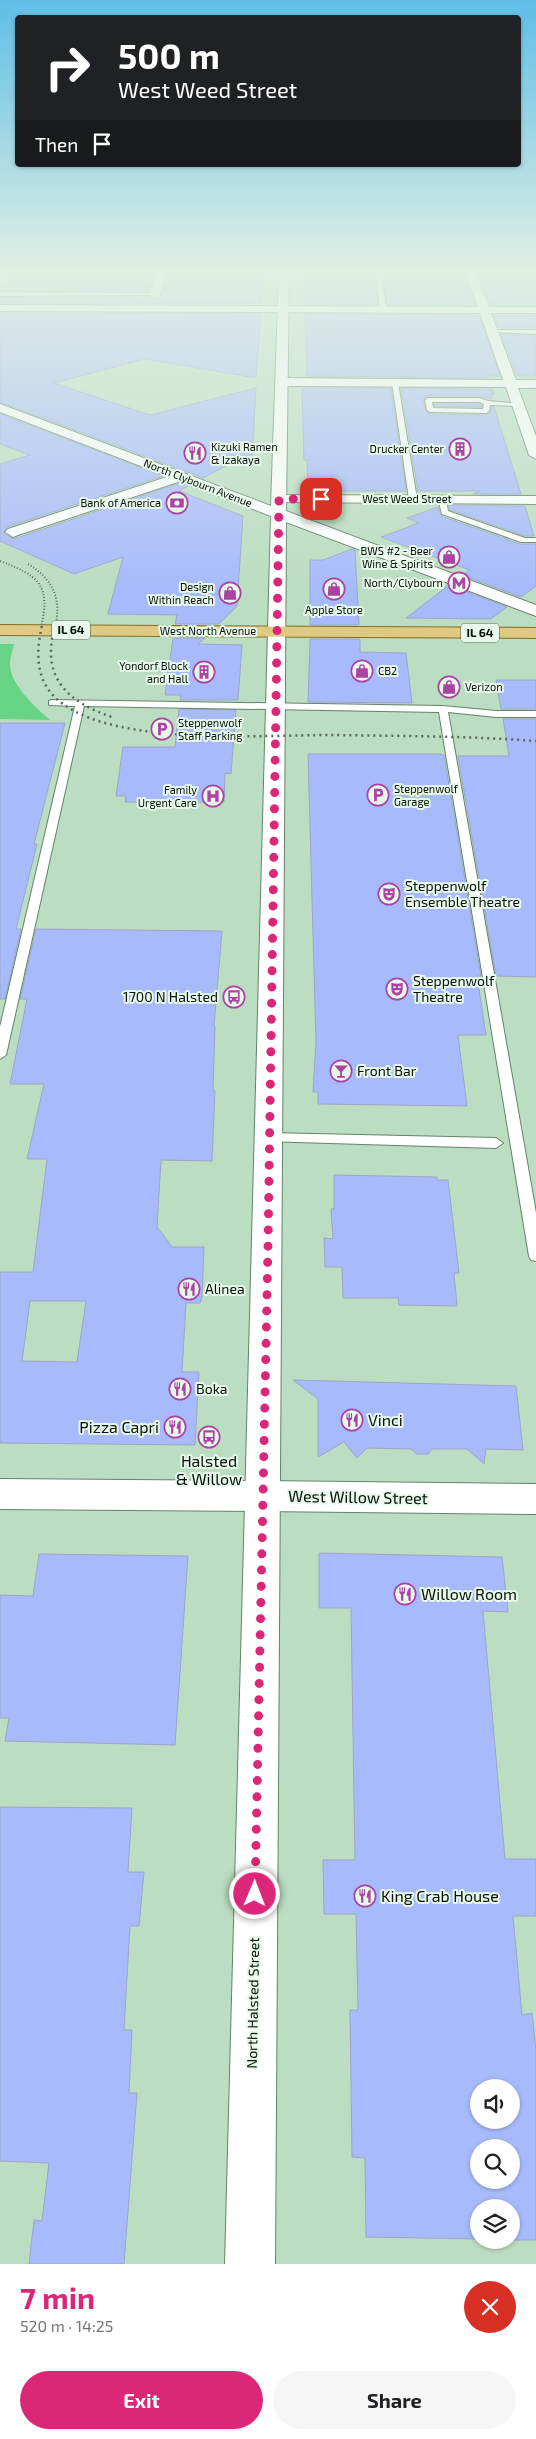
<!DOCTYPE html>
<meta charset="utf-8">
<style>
body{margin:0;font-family:"Exo 2",sans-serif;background:#f6f6f6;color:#202124;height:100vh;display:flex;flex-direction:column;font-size:19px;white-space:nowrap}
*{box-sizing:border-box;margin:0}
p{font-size:16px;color:#757577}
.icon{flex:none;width:28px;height:28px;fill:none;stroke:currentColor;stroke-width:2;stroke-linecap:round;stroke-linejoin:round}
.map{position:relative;height:2264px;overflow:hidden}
.panel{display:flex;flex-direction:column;background:#fff;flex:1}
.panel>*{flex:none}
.hud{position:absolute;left:15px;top:15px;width:506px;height:152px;border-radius:5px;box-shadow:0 1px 4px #0004;background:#202124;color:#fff;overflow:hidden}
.buttons{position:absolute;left:470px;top:2079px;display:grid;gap:10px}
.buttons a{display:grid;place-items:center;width:50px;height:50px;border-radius:50%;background:#fff;box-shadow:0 1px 4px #0004;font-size:25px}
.pin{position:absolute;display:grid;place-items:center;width:42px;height:42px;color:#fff;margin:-21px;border-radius:10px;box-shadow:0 2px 8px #0006}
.me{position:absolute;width:55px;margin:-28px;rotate:1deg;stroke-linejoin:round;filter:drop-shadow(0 0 4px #0008)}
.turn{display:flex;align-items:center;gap:18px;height:105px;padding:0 20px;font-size:22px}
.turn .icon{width:65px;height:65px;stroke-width:2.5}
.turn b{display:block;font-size:35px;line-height:42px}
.then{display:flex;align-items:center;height:48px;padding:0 20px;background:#0003;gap:10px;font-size:19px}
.round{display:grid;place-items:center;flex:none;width:52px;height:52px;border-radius:26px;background:#f6f6f6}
.overview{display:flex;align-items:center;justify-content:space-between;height:85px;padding:0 20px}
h1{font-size:30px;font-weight:700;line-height:38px;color:#db2777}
.primary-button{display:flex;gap:10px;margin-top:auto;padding:10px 20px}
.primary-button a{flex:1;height:58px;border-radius:30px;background:#db2777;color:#fff;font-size:20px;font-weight:700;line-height:58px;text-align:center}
.primary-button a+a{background:#f6f6f6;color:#202124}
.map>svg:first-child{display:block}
.green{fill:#66d385}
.building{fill:#a7bbfc;stroke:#9ba6c8;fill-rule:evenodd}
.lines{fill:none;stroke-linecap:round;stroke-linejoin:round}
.service-casing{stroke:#64836b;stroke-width:2}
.minor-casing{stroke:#64836b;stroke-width:2}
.tertiary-casing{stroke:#64836b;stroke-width:2}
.secondary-casing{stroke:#64836b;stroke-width:2}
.primary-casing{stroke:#847022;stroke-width:2}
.service{fill:#fff;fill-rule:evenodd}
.minor{fill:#fff;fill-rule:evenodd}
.tertiary{fill:#fff;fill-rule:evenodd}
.secondary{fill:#fff;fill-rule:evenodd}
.primary{fill:#dfc983;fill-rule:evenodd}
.rail-far1{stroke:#566b5a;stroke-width:2;stroke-dasharray:1 2;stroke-linecap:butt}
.rail{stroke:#566b5a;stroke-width:2.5;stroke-dasharray:2 4;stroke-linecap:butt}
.route{stroke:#db2777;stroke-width:9;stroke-dasharray:0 16.2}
.labels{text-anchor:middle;stroke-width:4;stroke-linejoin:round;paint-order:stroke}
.far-poi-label{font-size:11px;fill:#050f07;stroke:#e8f9eb;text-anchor:end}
.far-street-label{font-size:11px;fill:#050f07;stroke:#e8f9eb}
.shield{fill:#e8f9eb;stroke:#49554b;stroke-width:1}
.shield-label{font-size:12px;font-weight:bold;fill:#050f07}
.poi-label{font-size:14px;fill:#050f07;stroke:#e8f9eb;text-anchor:start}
.street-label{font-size:14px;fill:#050f07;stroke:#e8f9eb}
.near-poi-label{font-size:16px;fill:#050f07;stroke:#e8f9eb;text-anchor:start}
.near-street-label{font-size:16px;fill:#050f07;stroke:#e8f9eb}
</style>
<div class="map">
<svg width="536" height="2264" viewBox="0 0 536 2264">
<rect width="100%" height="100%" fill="#bbddc2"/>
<path class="green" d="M0 644H14C13 650 10 657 10 663 9 684 36 708 50 720L0 719Z"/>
<path class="building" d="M12 272H154L149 291 0 290Z
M168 272H199L198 275H263L261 304 0 303V298L150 297 156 300 162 295Z
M303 272 374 273 378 305 305 304Z
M402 272H464L475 305H387L383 274H402Z
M478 272H536V305H490Z
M0 313 261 314 256 378 145 359 54 383 150 415 256 388 252 460H237L203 478 0 402Z
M305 314 479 315 500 376H487L488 378 307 376Z
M494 315H536V328H499Z
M501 334 536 336V376H517Z
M308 388H391L406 491H308L307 460H304L302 389Z
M401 388 492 389 494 394H491L492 399 480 396H427L423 399 425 410 430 414 486 415 490 413 492 407H494L521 494H473L480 491H418Z
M434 404H479L482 405 481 407 435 406Z
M0 414 163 476 7 527 4 534 14 539 180 483 188 486 179 491 243 516 237 606 219 624H175L177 615 108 614 123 557 74 574 0 541V464L30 455 0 444Z
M449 505 525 506 534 536H525L450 510Z
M438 507 441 516 520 544H536V586L521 597 462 575 470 570 381 537 419 523 407 518Z
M352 549 355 550 359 625H310V560H323Z
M449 585 507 607 491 619 406 618Z
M173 638H205L198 644 242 645 238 700H180L181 695H165Z
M310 639H360V652L406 653 412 703 308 702Z
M496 680H536V709H501Z
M179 709 236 710 231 774 225 773 224 802H125L126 796H116L123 747H175Z
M503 719H536V977L496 976 458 756H509Z
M0 723H65L34 844H37L16 929H21L5 999H0Z
M308 754H439L444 755 481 976H477L486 1035H458L467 1106 318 1104V1092H313L316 1042Z
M36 929 222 931 214 1026H215L213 1091H215L212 1161 161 1160 157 1227 172 1247H204L202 1297 200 1303H186L182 1372H199L195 1445 0 1443V1272H33L47 1159H27L44 1084H10L27 999H20ZM30 1301H86L77 1362 22 1361Z
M334 1175 437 1177V1180H448L459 1273H454L457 1306 399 1305 398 1298H343L342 1267H325L324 1238 333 1239 331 1209H334Z
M293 1380 516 1386 523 1450 486 1449 484 1464 467 1449H432L428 1454H417L411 1449 367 1448 357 1458 344 1442 318 1457V1399Z
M319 1553 502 1557 508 1612 483 1611 505 1859H536V1916H513L522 2015 532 2013 536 2050V2240H511V2208H479V2239L366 2237 365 2158 352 2157 350 2010H358L356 1914H324L323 1860H355L351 1608H319ZM479 2088H511V2120H479ZM479 2148H511V2180H479Z
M39 1554 188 1556 175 1745 5 1741 9 1718H0V1595L33 1596Z
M0 1807 132 1808 128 1872H144L139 1926H130L124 2030H132L129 2093H137L124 2264H29L34 2220 42 2221 49 2163 0 2161Z"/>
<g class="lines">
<g class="service-casing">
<path id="service" d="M376 272H381L386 309 383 311 380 309Z
M0 292 155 293 158 295 0 296Z
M536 330V334L490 332 493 330Z
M395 381 398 383 417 499 413 501 409 499 392 383Z
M428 398H480L488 401 521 404 518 406 490 405 489 411 486 413 430 412 427 410 425 400ZM432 402H479L484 404 483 409 433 408Z
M442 497 446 499 448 511 525 538H536V542H521L442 514 438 499Z
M52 700 443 706 496 711H536V717H496L448 712 536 1213V1261L531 1260 529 1256 439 712 84 706 6 1055 0 1059V1027L75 706 49 705V701Z
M268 1133 496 1138 503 1143 496 1148 263 1141 261 1138Z"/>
</g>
<g class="minor-casing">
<path id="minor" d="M156 272H166L160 295 155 298 150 295Z
M466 272H476L489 307H536V313H491L516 380H536V388H518L536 436V459L529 455 506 387 281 386 275 382 281 378 503 380 480 313 0 311V305L478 307Z
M182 472 189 476 187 479 18 535 13 537 5 532 8 529Z
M279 495 536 496V504L274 502 272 499 274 496Z
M0 1479 262 1481 274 1486 279 1496 274 1506 262 1511 0 1509Z"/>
</g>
<g class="tertiary-casing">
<path id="tertiary" d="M262 1481 536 1484V1514L262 1511 250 1506 245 1496 250 1486Z"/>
</g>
<g class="secondary-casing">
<path id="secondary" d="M279 272H289L286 511 536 605V616L286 522 275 2264H225L271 516 0 412V404L271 506Z"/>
</g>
<g class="primary-casing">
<path id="primary" d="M0 625 536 628V638L0 635Z"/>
</g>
<use href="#service" class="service"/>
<use href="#minor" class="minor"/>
<use href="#tertiary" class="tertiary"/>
<use href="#secondary" class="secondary"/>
<use href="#primary" class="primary"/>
<path class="rail-far1" d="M0 561C39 576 51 584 41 628
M28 564C53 579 62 599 55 628"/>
<path class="rail" d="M42 626C35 656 36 685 63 704 121 746 260 735 331 735 400 736 468 736 536 741
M55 626C40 678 68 703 115 718"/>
</g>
<linearGradient id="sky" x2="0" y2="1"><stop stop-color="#5fbee7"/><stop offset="0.46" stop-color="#e0f0e4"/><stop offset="1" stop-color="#e0f0e4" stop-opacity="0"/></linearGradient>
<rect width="536" height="589" fill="url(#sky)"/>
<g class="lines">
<path class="route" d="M255 1894 268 1246 279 499H321"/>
</g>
<defs>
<g id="building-ring" transform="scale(1.125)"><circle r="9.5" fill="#e8f9eb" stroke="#ac43a4" stroke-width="1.5"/><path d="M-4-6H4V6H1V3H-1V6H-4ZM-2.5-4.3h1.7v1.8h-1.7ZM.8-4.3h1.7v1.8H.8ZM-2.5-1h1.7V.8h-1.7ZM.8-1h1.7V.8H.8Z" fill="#ac43a4"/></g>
<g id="restaurant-ring" transform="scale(1.125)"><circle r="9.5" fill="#e8f9eb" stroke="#ac43a4" stroke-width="1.5"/><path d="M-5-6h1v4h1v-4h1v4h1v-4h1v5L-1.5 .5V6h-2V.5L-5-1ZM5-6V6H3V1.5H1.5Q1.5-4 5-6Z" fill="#ac43a4"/></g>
<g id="bank-ring" transform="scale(1.125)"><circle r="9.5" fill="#e8f9eb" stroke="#ac43a4" stroke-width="1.5"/><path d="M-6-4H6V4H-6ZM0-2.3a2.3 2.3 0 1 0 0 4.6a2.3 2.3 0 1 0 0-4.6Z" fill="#ac43a4"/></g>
<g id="shop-ring" transform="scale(1.125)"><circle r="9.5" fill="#e8f9eb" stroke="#ac43a4" stroke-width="1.5"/><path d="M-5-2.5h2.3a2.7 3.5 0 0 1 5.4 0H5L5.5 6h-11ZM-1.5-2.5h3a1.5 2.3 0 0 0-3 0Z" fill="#ac43a4"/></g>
<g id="metro-ring" transform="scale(1.125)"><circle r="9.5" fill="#e8f9eb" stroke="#ac43a4" stroke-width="1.5"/><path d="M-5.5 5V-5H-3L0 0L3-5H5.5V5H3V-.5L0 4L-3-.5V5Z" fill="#ac43a4"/></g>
<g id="parking-ring" transform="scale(1.125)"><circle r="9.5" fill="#e8f9eb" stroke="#ac43a4" stroke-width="1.5"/><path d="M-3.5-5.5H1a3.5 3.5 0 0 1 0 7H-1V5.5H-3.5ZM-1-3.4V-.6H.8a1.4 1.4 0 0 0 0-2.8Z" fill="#ac43a4"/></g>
<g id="hospital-ring" transform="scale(1.125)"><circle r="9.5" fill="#e8f9eb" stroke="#ac43a4" stroke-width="1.5"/><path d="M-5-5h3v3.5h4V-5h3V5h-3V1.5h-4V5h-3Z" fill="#ac43a4"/></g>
<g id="theatre-ring" transform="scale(1.125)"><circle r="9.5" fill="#e8f9eb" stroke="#ac43a4" stroke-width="1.5"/><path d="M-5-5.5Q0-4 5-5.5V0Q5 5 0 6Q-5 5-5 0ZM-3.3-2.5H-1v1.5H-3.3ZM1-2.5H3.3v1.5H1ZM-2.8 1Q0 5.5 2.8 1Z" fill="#ac43a4"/></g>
<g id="bus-ring" transform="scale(1.125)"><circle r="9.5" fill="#e8f9eb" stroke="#ac43a4" stroke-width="1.5"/><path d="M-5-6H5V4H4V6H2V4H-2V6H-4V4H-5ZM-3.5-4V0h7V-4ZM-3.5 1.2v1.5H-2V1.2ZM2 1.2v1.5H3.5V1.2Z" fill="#ac43a4"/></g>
<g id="bar-ring" transform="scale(1.125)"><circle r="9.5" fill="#e8f9eb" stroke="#ac43a4" stroke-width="1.5"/><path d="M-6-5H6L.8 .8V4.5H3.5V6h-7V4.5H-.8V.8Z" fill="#ac43a4"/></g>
</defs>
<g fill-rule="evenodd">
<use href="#building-ring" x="460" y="449"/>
<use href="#restaurant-ring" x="195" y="453"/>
<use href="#bank-ring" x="177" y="503"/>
<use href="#shop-ring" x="449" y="557"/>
<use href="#metro-ring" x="459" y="583"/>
<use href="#shop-ring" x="334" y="589"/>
<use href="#shop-ring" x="230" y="593"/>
<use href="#shop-ring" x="362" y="671"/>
<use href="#building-ring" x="204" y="672"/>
<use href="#shop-ring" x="449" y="687"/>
<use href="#parking-ring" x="162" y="729"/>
<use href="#parking-ring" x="378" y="795"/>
<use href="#hospital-ring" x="213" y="796"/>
<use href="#theatre-ring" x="389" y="894"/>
<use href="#theatre-ring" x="397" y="989"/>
<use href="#bus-ring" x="234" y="997"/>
<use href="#bar-ring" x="341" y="1071"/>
<use href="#restaurant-ring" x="189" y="1289"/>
<use href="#restaurant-ring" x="180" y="1389"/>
<use href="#restaurant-ring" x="352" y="1420"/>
<use href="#restaurant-ring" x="175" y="1427"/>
<use href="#bus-ring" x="209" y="1437"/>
<use href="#restaurant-ring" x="405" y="1594"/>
<use href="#restaurant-ring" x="365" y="1896"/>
</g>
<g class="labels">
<g class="far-poi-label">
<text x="211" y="451" text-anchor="start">Kizuki Ramen<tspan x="211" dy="13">&amp; Izakaya</tspan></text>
<text x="444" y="453">Drucker Center</text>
<text x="161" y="507">Bank of America</text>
<text x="433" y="555">BWS #2 - Beer<tspan x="433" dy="13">Wine &amp; Spirits</tspan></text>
<text x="443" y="587">North/Clybourn</text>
<text x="214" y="591">Design<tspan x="214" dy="13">Within Reach</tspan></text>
<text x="334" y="614" text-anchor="middle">Apple Store</text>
<text x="188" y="670">Yondorf Block<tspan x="188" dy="13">and Hall</tspan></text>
<text x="378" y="675" text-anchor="start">CB2</text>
<text x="465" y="691" text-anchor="start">Verizon</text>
<text x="178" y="727" text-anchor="start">Steppenwolf<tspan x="178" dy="13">Staff Parking</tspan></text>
<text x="394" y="793" text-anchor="start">Steppenwolf<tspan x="394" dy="13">Garage</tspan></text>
<text x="197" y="794">Family<tspan x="197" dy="13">Urgent Care</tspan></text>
</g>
<g class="far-street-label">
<text transform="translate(198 483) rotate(21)" y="4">North Clybourn Avenue</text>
<text x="407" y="503">West Weed Street</text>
<text x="208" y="635">West North Avenue</text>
</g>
<g class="shield">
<rect x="52" y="620.5" width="38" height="19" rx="4"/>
<rect x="461" y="623.5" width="38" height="19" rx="4"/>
</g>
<g class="shield-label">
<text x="71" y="634">IL 64</text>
<text x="480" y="637">IL 64</text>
</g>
<g class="poi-label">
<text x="405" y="891">Steppenwolf<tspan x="405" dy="16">Ensemble Theatre</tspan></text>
<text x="413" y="986">Steppenwolf<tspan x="413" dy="16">Theatre</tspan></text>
<text x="218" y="1002" text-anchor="end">1700 N Halsted</text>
<text x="357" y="1076">Front Bar</text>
<text x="205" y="1294">Alinea</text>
<text x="196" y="1394">Boka</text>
</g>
<g class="street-label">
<text transform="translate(253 2003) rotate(-89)" y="5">North Halsted Street</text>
</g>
<g class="near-poi-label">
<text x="368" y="1426">Vinci</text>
<text x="159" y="1433" text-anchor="end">Pizza Capri</text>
<text x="209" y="1467" text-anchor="middle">Halsted<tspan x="209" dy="18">&amp; Willow</tspan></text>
<text x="421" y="1600">Willow Room</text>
<text x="381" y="1902">King Crab House</text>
</g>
<g class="near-street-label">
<text transform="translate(358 1497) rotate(1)" y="6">West Willow Street</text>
</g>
</g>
</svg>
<div class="buttons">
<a><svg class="icon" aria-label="sound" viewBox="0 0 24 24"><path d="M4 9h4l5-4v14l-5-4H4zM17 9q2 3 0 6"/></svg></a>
<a><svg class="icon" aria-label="search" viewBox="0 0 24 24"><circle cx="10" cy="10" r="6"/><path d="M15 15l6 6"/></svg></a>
<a><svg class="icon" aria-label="layers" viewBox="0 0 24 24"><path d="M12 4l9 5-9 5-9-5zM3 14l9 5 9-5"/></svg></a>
</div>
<div class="pin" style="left:321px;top:499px;background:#d93025"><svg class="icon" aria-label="arrive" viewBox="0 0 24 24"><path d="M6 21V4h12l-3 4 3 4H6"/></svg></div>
<svg class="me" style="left:255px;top:1894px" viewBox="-20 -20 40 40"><circle r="17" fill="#db2777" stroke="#fff" stroke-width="3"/><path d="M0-11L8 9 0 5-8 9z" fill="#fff"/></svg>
<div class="hud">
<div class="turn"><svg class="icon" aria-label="right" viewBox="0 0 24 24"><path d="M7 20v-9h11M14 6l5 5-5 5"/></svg><div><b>500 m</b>West Weed Street</div></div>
<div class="then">Then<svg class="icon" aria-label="arrive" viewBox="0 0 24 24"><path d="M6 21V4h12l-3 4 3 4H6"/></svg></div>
</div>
</div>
<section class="panel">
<div class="overview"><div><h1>7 min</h1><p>520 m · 14:25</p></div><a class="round" style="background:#d93025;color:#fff"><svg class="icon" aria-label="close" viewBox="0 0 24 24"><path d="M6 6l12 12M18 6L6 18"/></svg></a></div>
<div class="primary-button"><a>Exit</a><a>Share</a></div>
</section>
